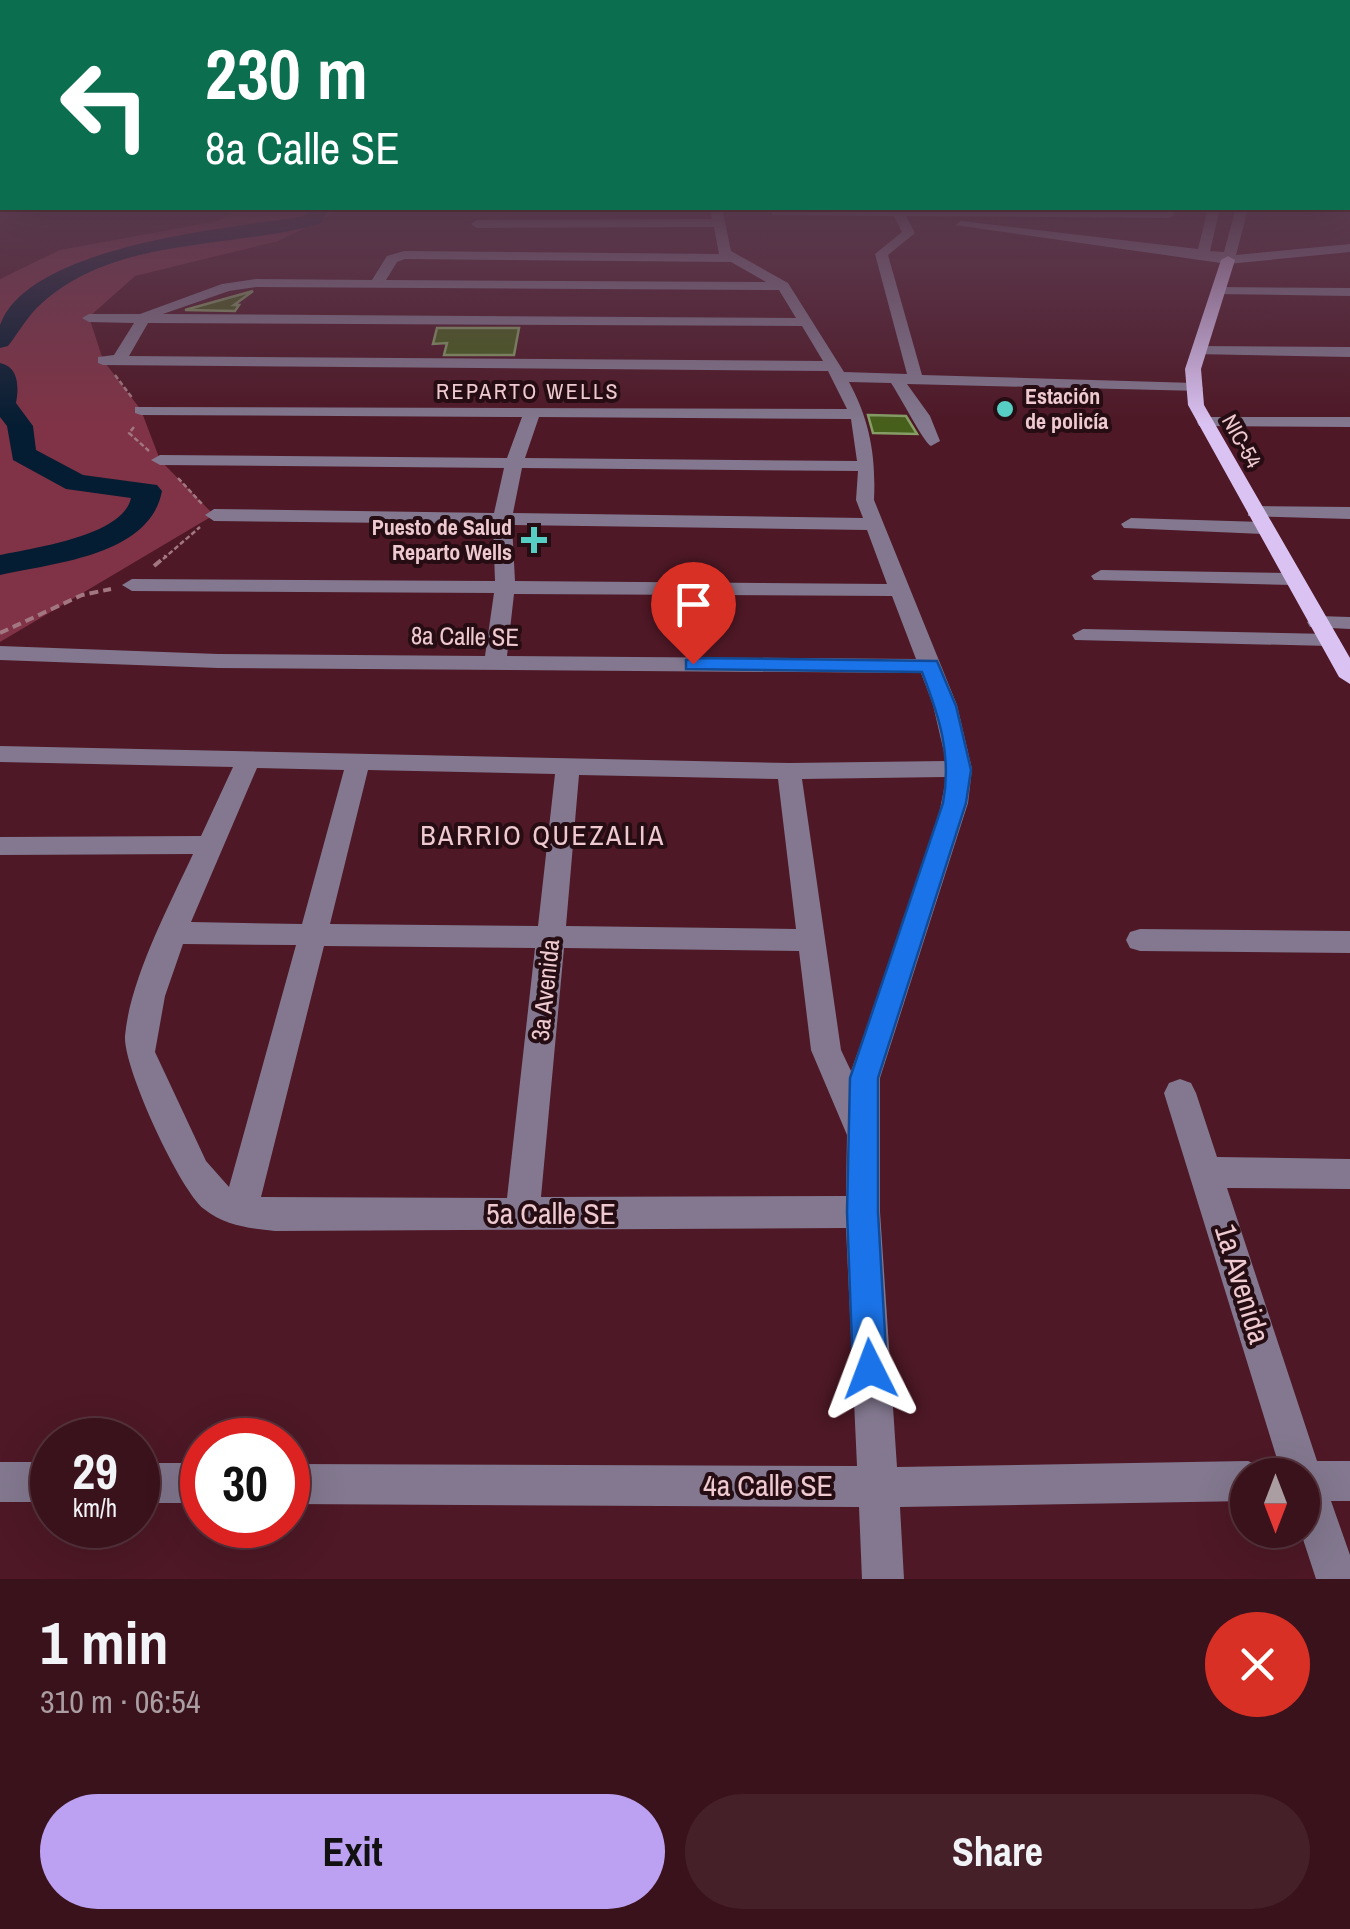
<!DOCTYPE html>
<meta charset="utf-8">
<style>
body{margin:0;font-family:"Archivo Narrow",sans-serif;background:#452029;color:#f1f3f6;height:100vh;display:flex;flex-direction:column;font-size:38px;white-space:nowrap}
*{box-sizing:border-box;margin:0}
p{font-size:32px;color:#ab9ea3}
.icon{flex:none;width:55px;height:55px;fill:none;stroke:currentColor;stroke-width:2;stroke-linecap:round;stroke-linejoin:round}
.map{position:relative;height:1579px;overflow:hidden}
.drawer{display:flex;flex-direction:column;background:#3a121c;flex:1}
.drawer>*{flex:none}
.hud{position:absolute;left:0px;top:0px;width:1350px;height:210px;box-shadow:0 10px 40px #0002,0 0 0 2px #54323b;background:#0b6e4f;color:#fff;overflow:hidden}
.needle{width:65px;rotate:180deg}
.tools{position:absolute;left:1230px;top:1458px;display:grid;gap:20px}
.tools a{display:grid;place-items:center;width:90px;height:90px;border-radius:50%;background:#3a121c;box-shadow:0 10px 40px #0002,0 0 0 2px #54323b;font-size:50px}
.speed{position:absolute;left:30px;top:1418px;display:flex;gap:20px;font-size:50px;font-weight:700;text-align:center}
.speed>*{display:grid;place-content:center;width:130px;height:130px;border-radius:50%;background:#3a121c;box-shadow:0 10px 40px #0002,0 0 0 2px #54323b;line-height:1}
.speed small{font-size:25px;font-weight:400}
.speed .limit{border:15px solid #d22;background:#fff;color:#111}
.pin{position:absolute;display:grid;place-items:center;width:85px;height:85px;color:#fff;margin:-102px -42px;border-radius:50% 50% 50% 0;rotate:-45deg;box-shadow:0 0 10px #0007}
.pin .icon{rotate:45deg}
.me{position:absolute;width:110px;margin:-55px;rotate:357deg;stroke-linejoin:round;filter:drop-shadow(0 0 8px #0008)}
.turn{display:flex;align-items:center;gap:35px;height:210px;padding:0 40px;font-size:45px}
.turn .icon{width:130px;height:130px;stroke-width:2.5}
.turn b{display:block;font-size:70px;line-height:85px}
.round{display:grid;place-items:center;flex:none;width:105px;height:105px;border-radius:52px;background:#452029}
.overview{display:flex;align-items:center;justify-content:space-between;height:170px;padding:0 40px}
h1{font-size:60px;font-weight:800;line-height:75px}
.action{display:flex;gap:20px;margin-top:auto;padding:20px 40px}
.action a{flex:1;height:115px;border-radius:60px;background:#bca0f2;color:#111;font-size:40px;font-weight:800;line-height:115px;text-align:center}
.action a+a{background:#452029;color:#f1f3f6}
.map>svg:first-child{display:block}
.green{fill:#803346}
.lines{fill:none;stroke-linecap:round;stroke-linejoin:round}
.river{fill:#051d32;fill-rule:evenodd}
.building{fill:#465f1a;stroke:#869e66;stroke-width:2.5}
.path-far1{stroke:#a37781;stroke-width:2.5;stroke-dasharray:5 2.5;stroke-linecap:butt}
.path{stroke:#a37781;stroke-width:4;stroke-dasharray:9 5;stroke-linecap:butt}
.minor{fill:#83788f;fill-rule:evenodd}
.major{fill:#dac2f2;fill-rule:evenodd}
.route{fill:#1a73e8;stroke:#114b97;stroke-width:2.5}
.poi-dot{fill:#56cec3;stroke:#250d13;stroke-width:4}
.labels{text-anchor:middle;stroke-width:8;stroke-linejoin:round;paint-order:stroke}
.far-neighbourhood-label{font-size:22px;letter-spacing:2.5px;fill:#eecad0;stroke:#250d13}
.far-poi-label{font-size:22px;font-weight:bold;fill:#eecad0;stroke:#250d13;text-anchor:start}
.far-street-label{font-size:22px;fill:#eecad0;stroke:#250d13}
.street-label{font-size:25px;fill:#eecad0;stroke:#250d13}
.neighbourhood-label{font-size:28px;letter-spacing:2.5px;fill:#eecad0;stroke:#250d13}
.near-street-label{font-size:30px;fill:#eecad0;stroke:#250d13}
</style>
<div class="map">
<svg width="1350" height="1579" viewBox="0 0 1350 1579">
<rect width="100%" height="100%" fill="#4e1826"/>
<path class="green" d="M243 208H346L278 241 135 276 89 317 103 360 141 410 160 460 214 515 0 642V279L60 250 218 221Z"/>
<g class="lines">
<path class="river" d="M311 208H330L321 223 308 227C221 248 113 239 42 303 28 315 19 332 8 346L0 348C0 342 0 331 0 325 28 246 228 228 299 217L306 215Z
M0 363C19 367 19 387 16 403L33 426 36 450 83 475 157 485 162 491C150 556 53 563 0 575V555C33 548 123 536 131 498L66 489 13 460 7 426 0 417Z"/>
</g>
<path class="building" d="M253 291 234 305H239L235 311 185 310Z
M437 328H519L514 355H444L447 343 433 344Z
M868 415 906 416 917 434 873 433Z"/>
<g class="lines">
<path class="path-far1" d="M115 375 133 399
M134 427 129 433 149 451
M178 478 202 504
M163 559 200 527"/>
<path class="path" d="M154 566 166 556
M0 633 82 595 111 589"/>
<path class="minor" d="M710 208H722L731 251 788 283 844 372 907 374 875 254 902 232 894 216 773 215 769 208 1170 210 1176 214 1170 218 906 216 915 233 888 255 922 375 1195 383 1203 388 1201 391 907 384 930 416 940 441 931 446C924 443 900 396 891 383L849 382C870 421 876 456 874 500L957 705 972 769 968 803 880 1078V1212L897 1467 1248 1461 1262 1467 1266 1475H1248V1501L900 1507 904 1579H862L859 1507 288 1504V1464L857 1466 846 1228 275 1231C248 1228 226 1226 204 1209 179 1189 123 1067 125 1036 130 979 169 906 193 854L0 855V837L201 836 233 767 0 762V746L789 763 946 761 933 705 921 673 218 668 0 660V646L218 654 485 656 494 593 132 591 122 585 132 579 495 581 493 524 214 521 205 515 214 509 494 513 504 468 160 465 151 460 160 455 507 458 522 417 141 415 135 413V407L847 409 828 371 103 365 98 363V357L114 355 134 323 89 322 82 318 89 314H140L222 284 256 279 372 280 387 256 404 251 719 254 714 227 477 228 471 224 477 220 712 219ZM405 259 731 262 766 282 386 280 397 262ZM256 287 779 290 796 318 163 314 229 291ZM148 323 802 326 823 361 129 356ZM539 417 851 419 857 461 525 458ZM522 468 858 471 856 500 863 518 513 513ZM512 525 867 530 887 584 515 581ZM514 594 892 596 916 659 507 656ZM257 768 344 770 302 924 191 922ZM368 770 555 774 538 926 330 924ZM579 775 778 779 796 929 566 926ZM946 777C932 870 883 981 851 1071L841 1050 802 779ZM183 944 296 945 229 1187 206 1161 155 1052 165 996ZM324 946 535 948 507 1198 261 1197ZM564 948 799 951 811 1050 847 1135 846 1196 541 1197Z
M1208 208H1220L1210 251 1224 252 1236 208H1248L1236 255 1350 244V252L1228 264 955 225 961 221 1198 249Z
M1218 287 1350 288V296L1213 294 1211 291Z
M1199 346 1350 347V357L1194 354V348Z
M1205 417H1350V427L1199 426 1197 422Z
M1255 506 1350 507V519L1248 516V508Z
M1131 518 1263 522 1273 528 1263 534 1124 528 1121 524Z
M1101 570 1293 573 1303 579 1293 585 1094 580 1091 576Z
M1318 616 1350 617V629L1310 627 1307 622Z
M1083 629 1329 634 1340 640 1329 646 1075 640 1072 635Z
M1140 929 1350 931V953L1140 951 1130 948 1126 940 1130 932Z
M1180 1079 1191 1083 1196 1093 1217 1157 1350 1159V1189L1227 1188 1317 1461H1350V1501H1331L1350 1555V1579H1316L1300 1530 1302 1475H1282L1164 1093 1169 1083Z
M0 1462H52V1502H0Z
M138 1463H202V1503H138Z"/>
<path class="major" d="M1228 256 1235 260 1201 369 1204 405 1350 658V684L1339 677 1188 405 1185 369 1221 260Z"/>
</g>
<linearGradient id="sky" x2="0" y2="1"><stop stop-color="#2b0d15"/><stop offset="0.48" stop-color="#5d3d52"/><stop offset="1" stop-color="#5d3d52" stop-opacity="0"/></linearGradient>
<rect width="1350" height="425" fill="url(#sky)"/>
<path class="route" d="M693 658 937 661 956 706 971 770 966 803 878 1078V1212L887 1369 882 1381 870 1386 858 1381 853 1369 847 1212 850 1078 943 803C952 755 939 716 922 672L686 669V660Z"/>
<g class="poi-dot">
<circle cx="1005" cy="409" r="10"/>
<path d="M529 525h10v10h10v10h-10v10h-10v-10h-10v-10h10z"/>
</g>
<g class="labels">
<g class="far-neighbourhood-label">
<text x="528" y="399">REPARTO WELLS</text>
</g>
<g class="far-poi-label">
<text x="1025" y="404">Estación<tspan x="1025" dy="25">de policía</tspan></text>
<text x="512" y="535" text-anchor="end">Puesto de Salud<tspan x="512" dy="25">Reparto Wells</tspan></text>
</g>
<g class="far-street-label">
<text transform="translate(1242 441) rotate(61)" y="8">NIC-54</text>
</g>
<g class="street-label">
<text transform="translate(465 636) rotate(1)" y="9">8a Calle SE</text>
<text transform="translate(545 990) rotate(-84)" y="9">3a Avenida</text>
</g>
<g class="neighbourhood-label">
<text x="543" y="845">BARRIO QUEZALIA</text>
</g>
<g class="near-street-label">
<text x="551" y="1224">5a Calle SE</text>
<text transform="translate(1242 1284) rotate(73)" y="10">1a Avenida</text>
<text x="768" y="1496">4a Calle SE</text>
</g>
</g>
</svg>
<div class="tools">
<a><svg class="needle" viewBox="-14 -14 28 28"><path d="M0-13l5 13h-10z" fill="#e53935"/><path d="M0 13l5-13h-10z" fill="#ab9ea3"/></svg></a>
</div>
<div class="speed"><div>29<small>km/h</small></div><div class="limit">30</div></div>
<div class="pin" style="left:693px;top:664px;background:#d93025"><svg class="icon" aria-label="arrive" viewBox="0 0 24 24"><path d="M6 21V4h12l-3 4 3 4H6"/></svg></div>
<svg class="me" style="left:870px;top:1369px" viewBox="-20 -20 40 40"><path d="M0-17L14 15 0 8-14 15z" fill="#1a73e8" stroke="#fff" stroke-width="4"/></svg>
<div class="hud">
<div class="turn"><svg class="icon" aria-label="left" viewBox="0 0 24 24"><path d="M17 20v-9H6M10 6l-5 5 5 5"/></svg><div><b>230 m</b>8a Calle SE</div></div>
</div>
</div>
<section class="drawer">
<div class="overview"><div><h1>1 min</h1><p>310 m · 06:54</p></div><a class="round" style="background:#d93025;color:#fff"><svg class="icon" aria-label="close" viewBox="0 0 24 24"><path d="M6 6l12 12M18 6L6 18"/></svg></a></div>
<div class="action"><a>Exit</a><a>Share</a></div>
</section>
